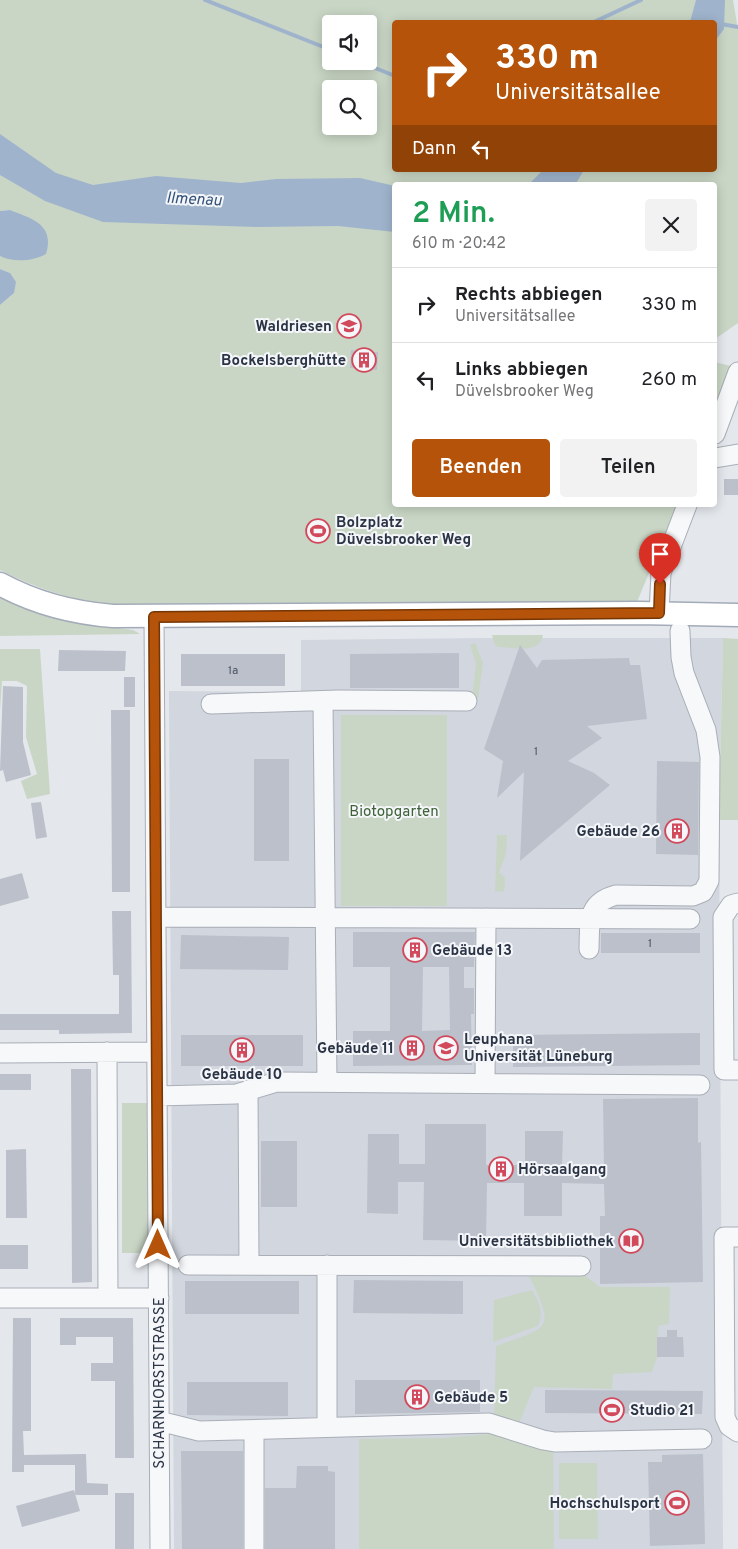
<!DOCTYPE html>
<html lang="de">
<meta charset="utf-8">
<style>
body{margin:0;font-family:Overpass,sans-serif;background:#f2f2f2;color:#202124;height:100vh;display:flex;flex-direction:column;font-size:19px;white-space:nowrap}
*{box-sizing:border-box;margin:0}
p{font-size:16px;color:#757577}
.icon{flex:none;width:28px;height:28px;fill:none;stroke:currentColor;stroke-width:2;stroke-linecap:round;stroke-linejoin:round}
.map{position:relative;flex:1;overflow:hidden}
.side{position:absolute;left:392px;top:182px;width:325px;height:325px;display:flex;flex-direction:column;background:#fff;border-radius:5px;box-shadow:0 2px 12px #0003}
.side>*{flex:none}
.banner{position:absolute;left:392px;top:20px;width:325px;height:152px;border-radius:5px;box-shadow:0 2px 12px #0003;background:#b45309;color:#fff;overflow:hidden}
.fabs{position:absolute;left:322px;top:15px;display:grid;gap:10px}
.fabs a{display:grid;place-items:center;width:55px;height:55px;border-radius:5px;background:#fff;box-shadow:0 2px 12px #0003;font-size:25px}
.pin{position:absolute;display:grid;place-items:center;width:42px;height:42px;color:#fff;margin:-51px -21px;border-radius:50% 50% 50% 0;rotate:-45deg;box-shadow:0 0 5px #0007}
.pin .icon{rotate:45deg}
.me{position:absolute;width:55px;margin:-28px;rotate:0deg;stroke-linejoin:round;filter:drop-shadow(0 0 4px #0008)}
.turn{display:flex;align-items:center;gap:18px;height:105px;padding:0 20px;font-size:22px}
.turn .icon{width:65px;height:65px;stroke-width:2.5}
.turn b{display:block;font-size:35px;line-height:42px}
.then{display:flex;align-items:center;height:48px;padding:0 20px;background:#0003;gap:10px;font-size:19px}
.round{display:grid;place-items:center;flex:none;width:52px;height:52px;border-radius:5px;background:#f2f2f2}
.overview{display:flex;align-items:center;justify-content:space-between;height:85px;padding:0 20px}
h1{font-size:30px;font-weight:600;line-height:38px;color:#1e9e55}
.cta{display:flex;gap:10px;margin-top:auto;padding:10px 20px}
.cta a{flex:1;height:58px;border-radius:5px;background:#b45309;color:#fff;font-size:20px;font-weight:600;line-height:58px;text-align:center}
.cta a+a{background:#f2f2f2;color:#202124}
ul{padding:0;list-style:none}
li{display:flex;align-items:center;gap:15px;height:75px;padding:0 20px;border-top:1px solid #e0e0e0}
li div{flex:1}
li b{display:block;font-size:19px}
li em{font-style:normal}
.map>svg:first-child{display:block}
.built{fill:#d2d6de}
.green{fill:#c9d6c5;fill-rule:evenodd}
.water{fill:#9fb4cc}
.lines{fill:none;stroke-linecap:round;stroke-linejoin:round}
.stream{stroke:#9fb4cc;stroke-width:4}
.building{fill:#bbc0ca;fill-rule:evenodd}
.minor-casing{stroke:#a9aeb7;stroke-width:21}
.major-casing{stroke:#a3abb8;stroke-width:25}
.minor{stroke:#f7f8fa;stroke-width:19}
.major{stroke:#fff;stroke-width:22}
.route-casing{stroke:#753606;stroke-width:12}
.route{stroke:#b45309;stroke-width:9}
.labels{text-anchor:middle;stroke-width:4;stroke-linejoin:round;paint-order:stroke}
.number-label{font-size:12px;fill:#4f5766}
.poi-label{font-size:15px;font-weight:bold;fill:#2b3445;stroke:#f4f6f9;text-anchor:end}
.park-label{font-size:15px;fill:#3f6138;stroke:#f4f6f9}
.street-label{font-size:15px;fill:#2b3445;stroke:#f4f6f9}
.water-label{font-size:16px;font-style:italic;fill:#34527a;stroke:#f4f6f9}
</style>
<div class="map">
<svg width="738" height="1549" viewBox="0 0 738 1549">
<rect width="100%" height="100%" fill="#e4e7ec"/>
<path class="built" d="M483 638H723L719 820 723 1549H174L169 691 301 692V640Z"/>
<path class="green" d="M0 0H733L738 30V323L715 339V185H395V505H677L637 602 115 607C74 600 37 589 0 570V305L14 293 10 273 0 269V256L24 260 46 254 10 210 0 211ZM395 22H715V170H395ZM331 24H369V61H331ZM331 89H369V126H331Z
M715 362 734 367 715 413Z
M0 593 22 605 67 621 133 630 140 634 0 636Z
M492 635H543C540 655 513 647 497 647L494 643Z
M723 638 738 639V820H719Z
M475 643 483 663 478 699H472L476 663 470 645Z
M0 649H40L50 794 27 799 21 781 37 774 26 737 27 686 17 681H2L0 711Z
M341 715H447V906H341Z
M497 835H507L506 854 499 872 505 878 504 892 495 891Z
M122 1103H153L154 1253H122Z
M582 1273 600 1287H670L669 1324 658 1326 657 1357 652 1372 613 1374 612 1389 534 1387 519 1423 494 1421 496 1346C550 1327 556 1330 529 1276Z
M532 1290C539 1303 544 1311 538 1326L493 1342 494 1300Z
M501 1433 553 1445 554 1549H359V1439L444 1438Z
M559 1463H597L598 1539H559Z"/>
<path class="water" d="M696 0H725L724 29 715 41V22H690Z
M0 134 56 173 93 185 156 176 241 183 276 179 360 178 395 186V232L338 226 256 227 103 222 45 201 0 175Z
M543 170H584L575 185H528Z
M10 210C32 219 55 224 46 254 33 261 14 263 0 256V211Z
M0 269 10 273 16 282 14 293 0 305V309Z"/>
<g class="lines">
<path class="stream" d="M205 0 331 50
M594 22 641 0
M721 24 738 27
M358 61 395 76"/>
</g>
<path class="building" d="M359 348H370V352H378L377 370 350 368 351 350 359 351Z
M724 479H738V495H724Z
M520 645 537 668 542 660 629 658 630 665H640L647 719 587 726 602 738 568 761 594 773 610 785 520 861 524 772 497 798 503 761 484 749Z
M59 650 126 651 125 671H58Z
M459 653V688H350V654Z
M181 654H285V686H181Z
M124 677H135V707H124Z
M3 686 23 687V742L31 775 6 782 3 770 0 771Z
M111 710H130V892H112Z
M254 759H289V861H254Z
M657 761 699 762 698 855 656 854Z
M41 802 47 837 36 839 31 803Z
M22 873 29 898 0 906V879Z
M112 911H131L132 1033 59 1034V1030H0V1014H119V975H113Z
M353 932H475L474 967H464V988H474V1014H471L472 1065 353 1066V1031H390V967H353ZM423 967H449L450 1030 422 1031Z
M601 933H700V953H601Z
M181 935 289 937 288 970 180 969Z
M700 1033V1065L513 1067V1035Z
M181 1035H303V1066H181Z
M71 1069H91L92 1282 72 1283Z
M0 1074H31V1090H0Z
M698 1098V1143L701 1142 703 1282 600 1284V1216H605L604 1184 562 1183V1216H524V1183H487L486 1241 423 1240 424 1182H398V1214L367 1213 368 1134H399V1164H425V1124H486V1165H525V1131H563L562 1165 604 1166 603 1099Z
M261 1141H297V1207H261Z
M26 1149 27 1218H6V1150Z
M0 1245H28V1269H0Z
M354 1280 463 1281V1314L353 1313Z
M185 1281H299V1314H185Z
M13 1318H31V1431H23L24 1455 86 1454 87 1483 108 1484V1495H75V1465H24V1472H12Z
M60 1318H133L134 1458H115V1381H91V1363H113V1337H76V1345H60Z
M667 1330H677V1337H683L684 1357H657V1337H667Z
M355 1380H480V1412L355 1414Z
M187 1382H288V1416L187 1415Z
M545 1390 703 1391 702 1414 545 1413Z
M181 1451H243V1549H182Z
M703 1454 705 1544 650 1546 648 1462H662V1455Z
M297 1466H328V1471L335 1472V1549H265V1488H296Z
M74 1490 80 1511 22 1527 16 1506Z
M115 1493H134V1549H115Z"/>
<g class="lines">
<g class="minor-casing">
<path id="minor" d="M715 434 738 372
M715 458 738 454
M659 613 661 573 687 505
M154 617 160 1549
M323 702 327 1082
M211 704 338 700 467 701
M738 903 731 905 723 917 724 1070H738
M156 917 690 919
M589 949C590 923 586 903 616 895L693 896 703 892 709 881 710 757 706 730 684 673 681 657 680 631
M107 1052 108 1298
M0 1053 157 1052
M485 1083 486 918
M248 1090 249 1265
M157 1096 236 1094 277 1082 700 1085
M738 1237H724L725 1417 729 1426 738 1432
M188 1265 581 1266
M327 1265V1426
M0 1298H159
M159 1421 199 1431 489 1423 543 1440 555 1442 702 1439
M254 1430V1549"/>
</g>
<g class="major-casing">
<path id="major" d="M0 584C35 603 74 613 113 616L639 613 738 615"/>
</g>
<use href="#minor" class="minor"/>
<use href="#major" class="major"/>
</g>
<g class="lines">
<g class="route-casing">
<path id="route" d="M158 1245 154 617 659 613 660 584"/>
</g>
<use href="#route" class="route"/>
</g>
<defs>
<g id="school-ring" transform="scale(1.25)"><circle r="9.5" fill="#f4f6f9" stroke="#d1495b" stroke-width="1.5"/><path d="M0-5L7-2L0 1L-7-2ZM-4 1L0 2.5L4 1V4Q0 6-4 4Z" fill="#d1495b"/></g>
<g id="building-ring" transform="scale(1.25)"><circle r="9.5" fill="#f4f6f9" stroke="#d1495b" stroke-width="1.5"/><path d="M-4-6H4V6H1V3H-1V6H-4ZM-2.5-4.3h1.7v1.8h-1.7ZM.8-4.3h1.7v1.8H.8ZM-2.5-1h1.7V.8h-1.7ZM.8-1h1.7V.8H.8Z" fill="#d1495b"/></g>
<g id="stadium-ring" transform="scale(1.25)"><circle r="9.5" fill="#f4f6f9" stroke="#d1495b" stroke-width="1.5"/><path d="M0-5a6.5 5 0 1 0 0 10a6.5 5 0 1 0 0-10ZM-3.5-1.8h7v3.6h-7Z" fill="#d1495b"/></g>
<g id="university-ring" transform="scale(1.25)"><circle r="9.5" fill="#f4f6f9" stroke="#d1495b" stroke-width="1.5"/><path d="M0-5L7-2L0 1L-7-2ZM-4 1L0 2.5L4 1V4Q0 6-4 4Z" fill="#d1495b"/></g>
<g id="library-ring" transform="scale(1.25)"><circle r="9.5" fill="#f4f6f9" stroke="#d1495b" stroke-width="1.5"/><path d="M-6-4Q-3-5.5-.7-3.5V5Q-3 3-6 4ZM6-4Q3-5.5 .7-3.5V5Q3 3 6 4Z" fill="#d1495b"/></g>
</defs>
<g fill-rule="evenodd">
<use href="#school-ring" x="349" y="326"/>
<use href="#building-ring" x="364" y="360"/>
<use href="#stadium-ring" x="318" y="531"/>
<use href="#building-ring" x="677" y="831"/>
<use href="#building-ring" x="415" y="950"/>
<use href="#building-ring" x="412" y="1048"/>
<use href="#university-ring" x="446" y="1048"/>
<use href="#building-ring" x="242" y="1050"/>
<use href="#building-ring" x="501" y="1169"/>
<use href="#library-ring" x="631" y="1241"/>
<use href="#building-ring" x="417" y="1397"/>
<use href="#stadium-ring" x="612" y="1410"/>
<use href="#stadium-ring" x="677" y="1503"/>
</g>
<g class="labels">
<g class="number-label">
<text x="233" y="674">1a</text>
<text x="536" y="755">1</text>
<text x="650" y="947">1</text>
</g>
<g class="poi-label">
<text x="332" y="331">Waldriesen</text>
<text x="346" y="365">Bockelsberghütte</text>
<text x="336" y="527" text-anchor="start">Bolzplatz<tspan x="336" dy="17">Düvelsbrooker Weg</tspan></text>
<text x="660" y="836">Gebäude 26</text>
<text x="432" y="955" text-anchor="start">Gebäude 13</text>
<text x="464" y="1044" text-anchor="start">Leuphana<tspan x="464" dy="17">Universität Lüneburg</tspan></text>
<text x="394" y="1053">Gebäude 11</text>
<text x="242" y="1079" text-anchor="middle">Gebäude 10</text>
<text x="518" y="1174" text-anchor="start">Hörsaalgang</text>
<text x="614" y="1246">Universitätsbibliothek</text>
<text x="434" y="1402" text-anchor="start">Gebäude 5</text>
<text x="630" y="1415" text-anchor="start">Studio 21</text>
<text x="660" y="1508">Hochschulsport</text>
</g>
<g class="park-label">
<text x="394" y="816">Biotopgarten</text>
</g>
<g class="street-label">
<text transform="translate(159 1383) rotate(-90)" y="5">SCHARNHORSTSTRASSE</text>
</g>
<g class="water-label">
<text transform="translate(194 198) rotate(3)" y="6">Ilmenau</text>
</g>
</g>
</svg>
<div class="fabs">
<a><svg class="icon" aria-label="sound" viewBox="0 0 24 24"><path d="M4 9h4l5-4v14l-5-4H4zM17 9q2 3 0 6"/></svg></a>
<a><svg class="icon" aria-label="search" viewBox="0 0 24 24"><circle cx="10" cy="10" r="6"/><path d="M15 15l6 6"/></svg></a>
</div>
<div class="pin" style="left:660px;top:584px;background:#d93025"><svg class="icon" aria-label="arrive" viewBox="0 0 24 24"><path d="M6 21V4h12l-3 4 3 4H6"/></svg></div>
<svg class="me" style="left:158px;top:1245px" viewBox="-20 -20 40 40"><path d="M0-17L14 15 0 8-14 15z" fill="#b45309" stroke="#fff" stroke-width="4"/></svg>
<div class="banner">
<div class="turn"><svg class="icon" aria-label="right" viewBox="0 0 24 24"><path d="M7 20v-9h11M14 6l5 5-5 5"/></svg><div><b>330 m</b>Universitätsallee</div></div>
<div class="then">Dann<svg class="icon" aria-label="left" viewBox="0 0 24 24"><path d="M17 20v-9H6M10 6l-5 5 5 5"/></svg></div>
</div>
<section class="side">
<div class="overview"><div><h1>2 Min.</h1><p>610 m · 20:42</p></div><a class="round"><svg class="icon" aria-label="close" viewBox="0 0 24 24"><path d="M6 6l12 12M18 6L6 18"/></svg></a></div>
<ul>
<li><svg class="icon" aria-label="right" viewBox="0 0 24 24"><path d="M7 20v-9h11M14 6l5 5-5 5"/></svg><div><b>Rechts abbiegen</b><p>Universitätsallee</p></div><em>330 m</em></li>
<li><svg class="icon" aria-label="left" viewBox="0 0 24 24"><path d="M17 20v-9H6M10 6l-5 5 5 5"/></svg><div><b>Links abbiegen</b><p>Düvelsbrooker Weg</p></div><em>260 m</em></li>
</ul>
<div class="cta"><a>Beenden</a><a>Teilen</a></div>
</section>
</div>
